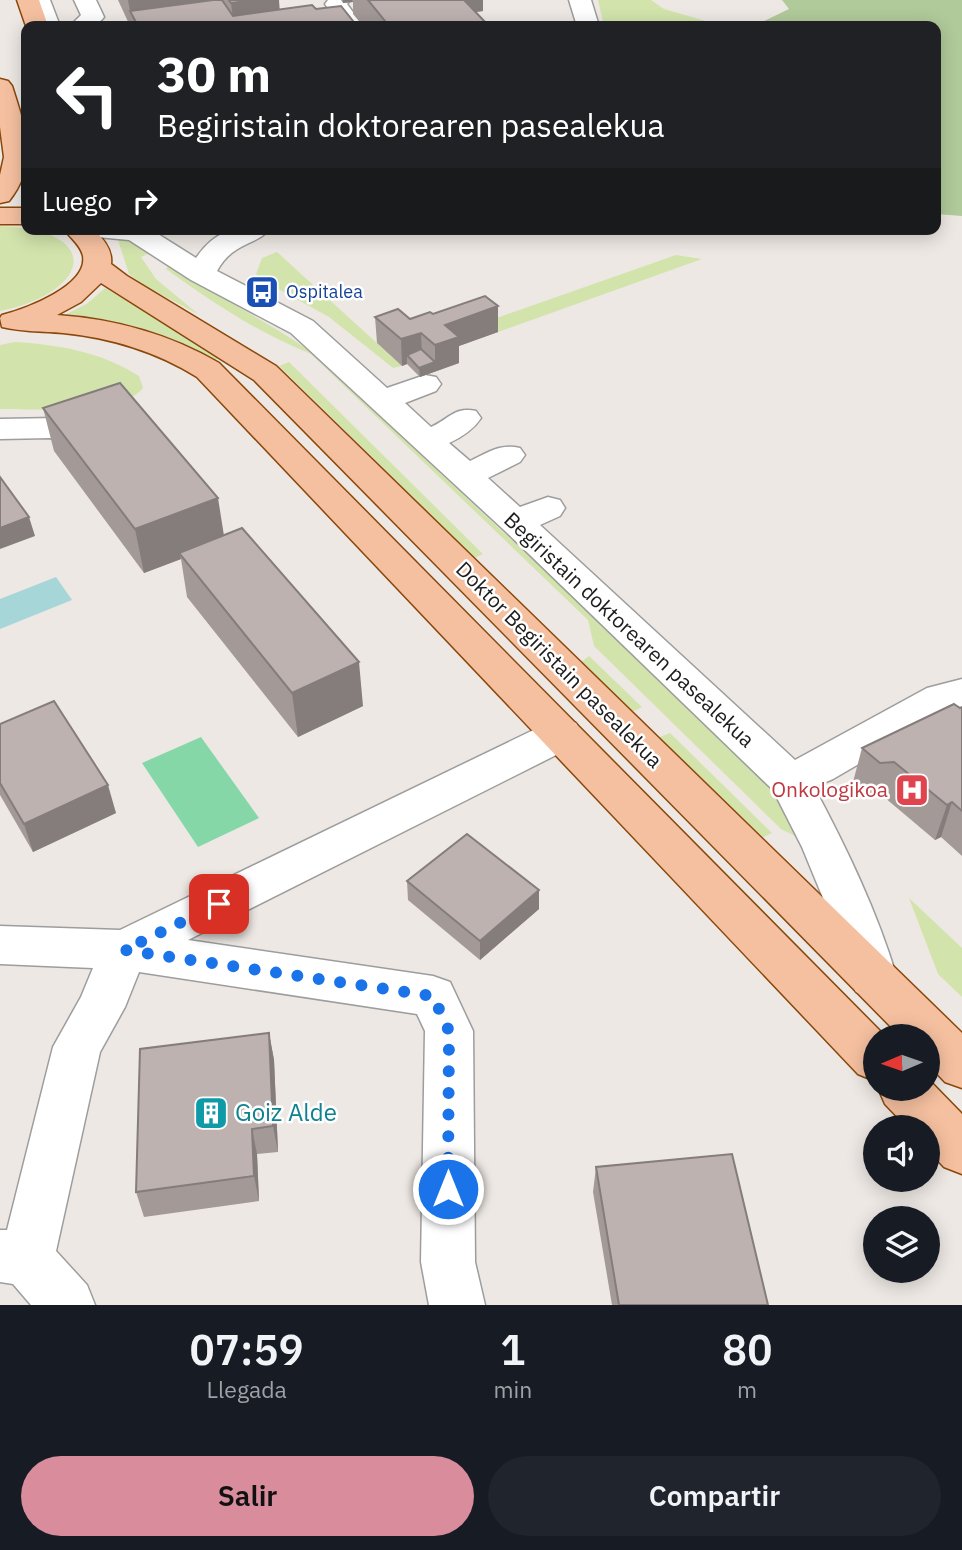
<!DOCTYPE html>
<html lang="es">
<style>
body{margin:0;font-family:"IBM Plex Sans",sans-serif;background:#20242c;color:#f1f3f6;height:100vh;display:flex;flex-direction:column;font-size:26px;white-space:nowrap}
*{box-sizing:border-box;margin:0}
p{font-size:23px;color:#9ea1a6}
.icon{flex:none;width:38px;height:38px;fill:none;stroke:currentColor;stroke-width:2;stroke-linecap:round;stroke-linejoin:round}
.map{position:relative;height:1305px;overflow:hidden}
.sheet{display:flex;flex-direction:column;background:#171b24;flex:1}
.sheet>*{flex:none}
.hud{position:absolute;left:21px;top:21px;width:920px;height:214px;border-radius:14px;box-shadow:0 4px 18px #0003;background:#202124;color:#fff;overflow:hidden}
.needle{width:46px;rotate:268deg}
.controls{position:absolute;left:863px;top:1024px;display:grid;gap:14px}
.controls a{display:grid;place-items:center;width:77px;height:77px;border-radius:50%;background:#171b24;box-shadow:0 4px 18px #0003;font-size:35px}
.pin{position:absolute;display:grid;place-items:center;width:60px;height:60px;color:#fff;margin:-30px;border-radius:14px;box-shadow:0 4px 10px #0006}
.me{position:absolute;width:77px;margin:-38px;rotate:0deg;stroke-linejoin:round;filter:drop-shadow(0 0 5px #0008)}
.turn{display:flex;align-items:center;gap:24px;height:147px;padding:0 21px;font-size:32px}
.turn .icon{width:91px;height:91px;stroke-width:2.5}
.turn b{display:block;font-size:49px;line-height:60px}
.then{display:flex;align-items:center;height:66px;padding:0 21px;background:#0003;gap:14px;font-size:26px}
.eta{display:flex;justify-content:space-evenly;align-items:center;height:119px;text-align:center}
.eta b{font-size:42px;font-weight:600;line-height:49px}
.primary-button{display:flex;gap:14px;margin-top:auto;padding:14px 21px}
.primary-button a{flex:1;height:80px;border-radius:42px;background:#d98c9c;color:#111;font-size:28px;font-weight:600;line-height:80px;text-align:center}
.primary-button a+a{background:#20242c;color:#f1f3f6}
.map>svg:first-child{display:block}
.grass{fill:#d2e4ac}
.forest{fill:#b1ca9a}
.pitch{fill:#86d7a8}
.water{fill:#a6d6d8}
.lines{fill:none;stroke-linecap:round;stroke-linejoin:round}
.minor-casing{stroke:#9d9d9d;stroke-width:3}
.major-casing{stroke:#8b470a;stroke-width:3}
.minor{fill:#fff;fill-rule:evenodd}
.major{fill:#f5c0a0;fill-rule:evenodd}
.wall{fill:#a39997}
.shaded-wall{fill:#847d7b}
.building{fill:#bdb2b0;stroke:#847d7b;stroke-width:2}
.route{stroke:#1a73e8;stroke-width:12;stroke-dasharray:0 21.6}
.labels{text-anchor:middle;stroke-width:5;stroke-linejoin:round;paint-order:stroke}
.far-transit-label{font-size:18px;fill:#164399;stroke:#fff;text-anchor:start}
.street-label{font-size:21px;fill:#1c1c1c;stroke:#fff}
.health-label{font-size:21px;fill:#be3a42;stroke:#fff;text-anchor:end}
.near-culture-label{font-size:24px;fill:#0d838f;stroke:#fff;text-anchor:start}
</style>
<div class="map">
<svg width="962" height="1305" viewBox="0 0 962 1305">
<rect width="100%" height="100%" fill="#ede8e3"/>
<path class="grass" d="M598 0H651L664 9 723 26H604Z
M0 226C105 230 91 292 0 311Z
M120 236 156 250 141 257 156 279 198 314 143 285 129 274 117 237Z
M277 252 402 366 393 368 329 317 262 280 256 274 262 258Z
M676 255 702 259 498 332 485 322Z
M173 261C214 299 266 319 311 352L754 767 783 808 797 837 781 829 594 646 588 620 311 354C255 331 215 304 166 269Z
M105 288 222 357 215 360C164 331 123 320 65 315L88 303Z
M15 342C61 345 101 352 139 376L143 388C123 415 33 409 0 409V345Z
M289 362 483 554 475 558 279 366Z
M589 656 642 707 632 712 581 662Z
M670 733 772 833 762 838 657 738Z
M909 898 962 948V997L938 974Z"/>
<path class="forest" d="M782 0H962V216L936 214V26H754L789 9Z"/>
<path class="pitch" d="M201 737 259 818 198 847 142 763Z"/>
<path class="water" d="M56 577 72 600 0 629V599Z"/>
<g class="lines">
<g class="minor-casing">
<path id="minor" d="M28 0H50L60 26H38Z
M74 0H96L104 17C95 29 84 26 70 26L81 15Z
M328 0H350L347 4 363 26H341L325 4Z
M569 0H591L599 26H577Z
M73 229H150L196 258C218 227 234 229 269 229 259 245 233 241 217 271L313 321 387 388 425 375 436 377 441 384 436 391 405 403 431 427C449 419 455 406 476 411L481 418C473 430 462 437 449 443L470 461C487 453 500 443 520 448L525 455 520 462 488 478 520 507 548 497 560 500 565 508 560 516 540 525 795 760 927 688 962 679V707L953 709 833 779 814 787C847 849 877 911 897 978L890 992 873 998 856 992 849 978 837 932 802 847 773 790 504 530 291 333 191 280 129 240 76 235Z
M56 418 81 428 85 435 81 442 69 445 50 438 0 439V419Z
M562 719 576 723 582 734 576 745 188 940 433 976 450 982 473 1031 475 1262 485 1305H429L421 1262 425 1031 417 1014 139 972 125 1007 100 1052 56 1251 87 1285 95 1305H31L13 1284 0 1282V1230H7L53 1047 81 997 93 968 0 964V926L120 930 548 723Z"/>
</g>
<g class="major-casing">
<path id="major" d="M17 0H39L48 26H26Z
M0 79 8 81 12 86C25 127 39 164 9 201L0 203V175L4 157 0 127Z
M0 208H26V224H0Z
M64 229H93C103 238 113 250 111 264L127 276 276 366 962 1033V1088L945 1082 928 1064V1036H900L254 380 101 283 81 302 57 315C115 319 169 334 219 363L885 1036H875V1081L858 1074 197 377C155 351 112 338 63 333 43 331 22 332 2 327L0 318 2 315C25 309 88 286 83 256 81 245 70 238 64 229Z
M928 1079 962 1114V1174L944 1167 928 1150V1127H907L885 1104 878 1088H928Z"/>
</g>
<use href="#minor" class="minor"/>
<use href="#major" class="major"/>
</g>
<path class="wall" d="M118 0H279V9H316L357 26H130Z
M341 0H483V11L475 12 489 26H363L353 14V2L343 3Z
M498 306V332L459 346V363L420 377 407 364 402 366 377 343 375 317 410 319 433 314Z
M43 408 224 535 363 706 298 737 187 597 181 559 144 573 54 451Z
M962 707V856L941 837 935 840 884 797H871L853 782 862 748Z
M0 724 116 813 33 852 0 795Z
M407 881 539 890V909L480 960 408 900Z
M269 1033 274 1060 278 1152 257 1154 259 1201 144 1217 136 1192Z
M596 1167 768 1305H612L593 1192Z"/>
<path class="shaded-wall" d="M128 0H221L130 11Z
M242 0H279L280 14 234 26 231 3Z
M343 0H352L353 2 343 3Z
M447 0H483V11L447 16Z
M498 306V332L459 346V363L420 377 419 368 435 362V345L445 325Z
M421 333 422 359 407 355V364L402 366 401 339Z
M218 498 225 542 179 553 181 559 144 573 135 529Z
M29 517 35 536 0 549V528Z
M359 662 363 706 298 737 292 693Z
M108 785 116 813 33 852 24 824Z
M952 802 941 837 935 840 947 805Z
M539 890V909L480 960V941Z
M269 1033 274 1060 278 1152 273 1126Z
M252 1129 257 1154 259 1201 254 1176Z"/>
<path class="building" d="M213 0H222L233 16 312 5 316 9 341 6 357 26H138L130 11Z
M229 0H247V1L231 3Z
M368 0H464L489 26H389Z
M485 296 498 306 445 325 459 337 435 345 421 333 401 339 375 317 398 309 410 319 430 312 433 314Z
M421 349 435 362 419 368 407 355Z
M120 383 218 498 135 529 43 408Z
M0 477 29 517 0 528Z
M242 528 359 662 292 693 179 553Z
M54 701 108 785 24 824 0 783V724Z
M954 704 960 708 962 707V811L952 802 947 805 894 762 880 763 862 748Z
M467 834 539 890 480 941 407 881Z
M269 1033 273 1126 252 1129 254 1176 136 1192 140 1049Z
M732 1154 768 1305H619L596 1167Z"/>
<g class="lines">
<path class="route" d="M219 904 124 950 433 996 449 1031 448 1189"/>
</g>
<defs>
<g id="bus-square" transform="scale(1.75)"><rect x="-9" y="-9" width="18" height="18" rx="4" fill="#1a4fb4" stroke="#fff"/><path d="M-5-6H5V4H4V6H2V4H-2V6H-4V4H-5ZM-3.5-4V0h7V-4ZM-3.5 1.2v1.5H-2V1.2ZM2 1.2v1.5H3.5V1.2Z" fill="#fff"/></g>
<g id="hospital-square" transform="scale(1.75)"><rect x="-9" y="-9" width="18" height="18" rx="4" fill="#e0444e" stroke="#fff"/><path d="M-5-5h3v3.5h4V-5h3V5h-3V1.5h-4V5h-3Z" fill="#fff"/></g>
<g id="building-square" transform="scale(1.75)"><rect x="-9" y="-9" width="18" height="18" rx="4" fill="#0f9aa8" stroke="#fff"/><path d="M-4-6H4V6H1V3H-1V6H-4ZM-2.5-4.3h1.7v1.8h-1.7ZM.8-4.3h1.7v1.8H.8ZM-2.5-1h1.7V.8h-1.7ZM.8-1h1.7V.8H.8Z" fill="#fff"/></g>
</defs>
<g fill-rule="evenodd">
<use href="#bus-square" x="262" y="292"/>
<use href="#hospital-square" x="912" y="790"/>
<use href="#building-square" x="211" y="1113"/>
</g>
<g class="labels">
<g class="far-transit-label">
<text x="286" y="298">Ospitalea</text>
</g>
<g class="street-label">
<text transform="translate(629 630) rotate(43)" y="7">Begiristain doktorearen pasealekua</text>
<text transform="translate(559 665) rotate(45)" y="7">Doktor Begiristain pasealekua</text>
</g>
<g class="health-label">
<text x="888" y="797">Onkologikoa</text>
</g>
<g class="near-culture-label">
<text x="235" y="1121">Goiz Alde</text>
</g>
</g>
</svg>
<div class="controls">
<a><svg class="needle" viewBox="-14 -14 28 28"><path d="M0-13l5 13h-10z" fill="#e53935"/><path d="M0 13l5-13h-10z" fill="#9ea1a6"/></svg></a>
<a><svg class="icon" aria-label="sound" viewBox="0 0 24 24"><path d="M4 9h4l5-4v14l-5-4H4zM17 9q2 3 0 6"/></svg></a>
<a><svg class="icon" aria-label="layers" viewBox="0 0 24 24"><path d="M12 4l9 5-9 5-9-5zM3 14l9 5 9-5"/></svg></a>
</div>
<div class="pin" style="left:219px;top:904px;background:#d93025"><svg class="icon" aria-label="arrive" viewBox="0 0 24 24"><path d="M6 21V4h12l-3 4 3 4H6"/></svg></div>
<svg class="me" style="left:448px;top:1189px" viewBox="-20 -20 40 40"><circle r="17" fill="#1a73e8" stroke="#fff" stroke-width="3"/><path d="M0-11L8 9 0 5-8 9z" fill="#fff"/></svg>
<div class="hud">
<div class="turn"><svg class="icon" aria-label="left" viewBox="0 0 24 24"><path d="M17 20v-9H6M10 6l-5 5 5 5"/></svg><div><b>30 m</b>Begiristain doktorearen pasealekua</div></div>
<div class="then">Luego<svg class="icon" aria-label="right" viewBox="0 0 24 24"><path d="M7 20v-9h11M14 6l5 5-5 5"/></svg></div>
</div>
</div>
<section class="sheet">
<div class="eta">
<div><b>07:59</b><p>Llegada</p></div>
<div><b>1</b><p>min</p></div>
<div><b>80</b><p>m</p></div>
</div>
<div class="primary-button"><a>Salir</a><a>Compartir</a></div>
</section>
